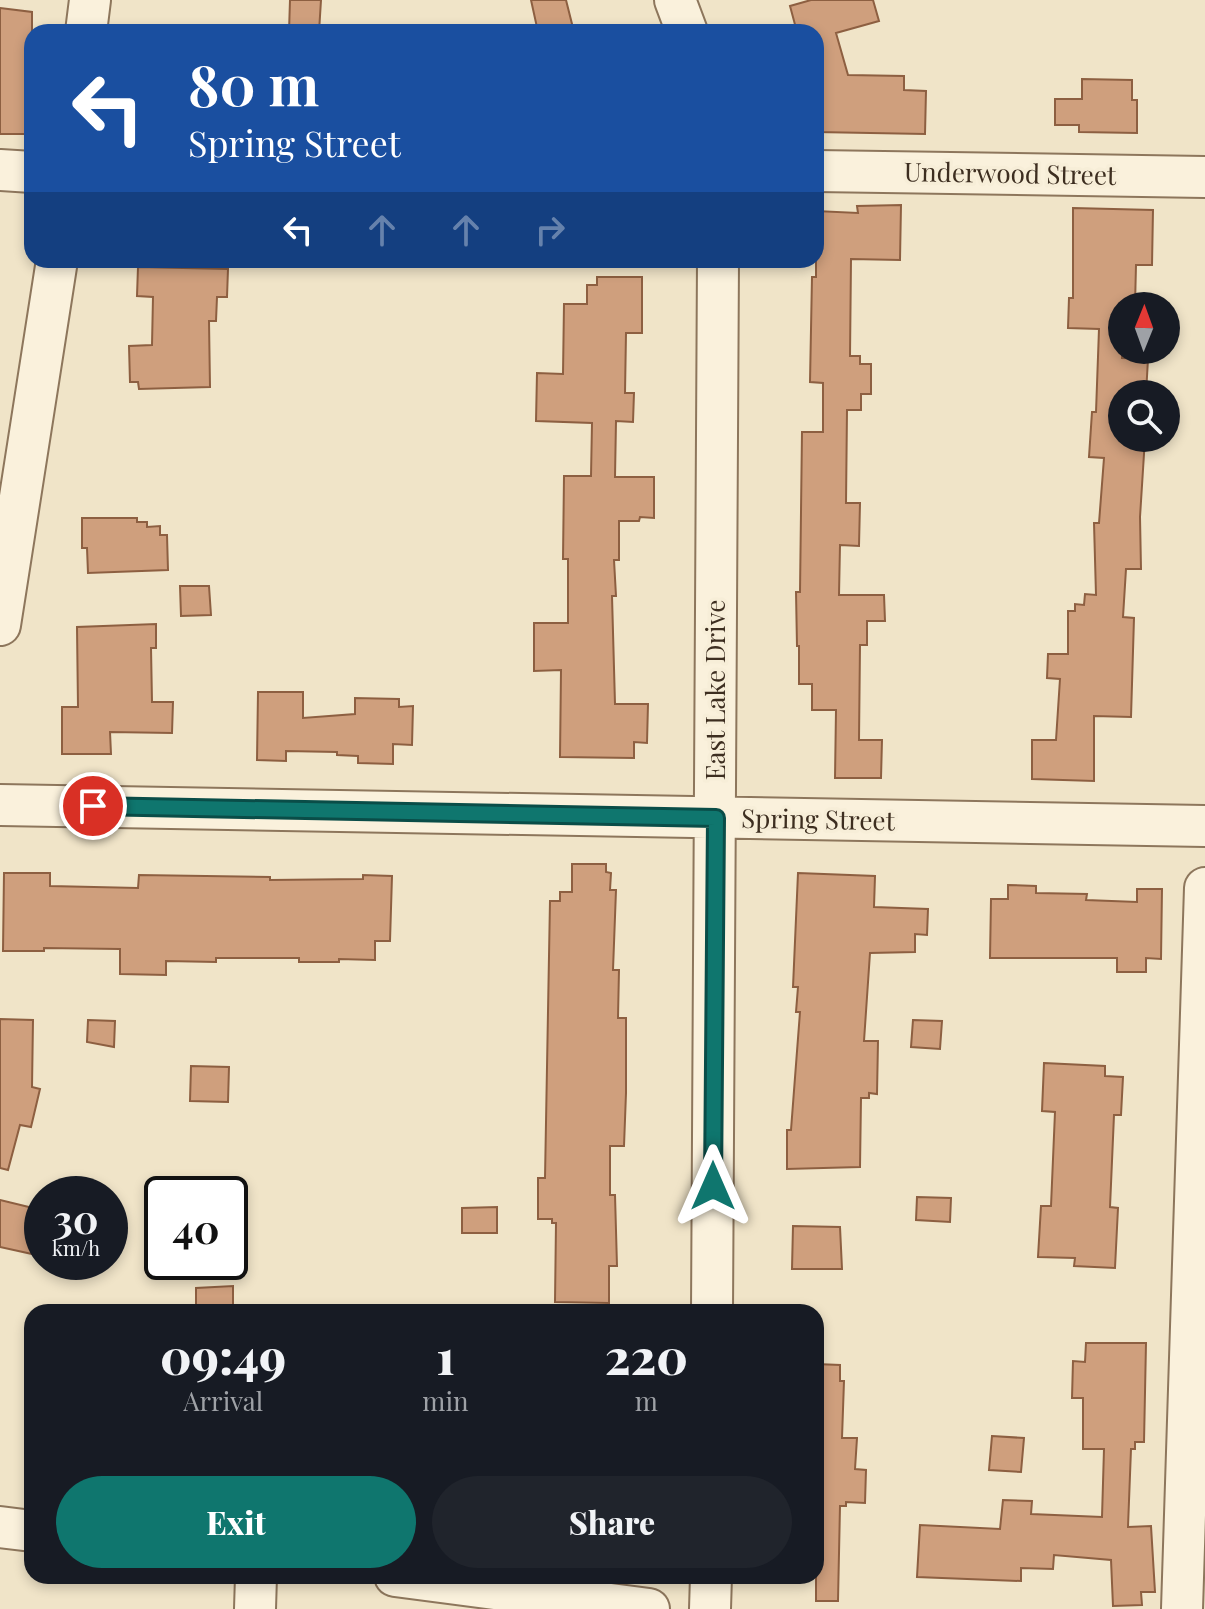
<!DOCTYPE html>
<style>
body{margin:0;font-family:"Playfair Display",serif;background:#20242c;color:#f1f3f6;height:100vh;display:flex;flex-direction:column;font-size:30px;white-space:nowrap}
*{box-sizing:border-box;margin:0}
p{font-size:26px;color:#9ea1a6}
.icon{flex:none;width:44px;height:44px;fill:none;stroke:currentColor;stroke-width:2;stroke-linecap:round;stroke-linejoin:round}
.map{position:relative;flex:1;overflow:hidden}
.sheet{position:absolute;left:24px;top:1304px;width:800px;height:280px;display:flex;flex-direction:column;background:#171b24;border-radius:24px;box-shadow:0 4px 12px #0003}
.sheet>*{flex:none}
.hud{position:absolute;left:24px;top:24px;width:800px;height:244px;border-radius:24px;box-shadow:0 4px 12px #0003;background:#1a4fa0;color:#fff;overflow:hidden}
.needle{width:52px;rotate:1deg}
.fabs{position:absolute;left:1108px;top:292px;display:grid;gap:16px}
.fabs a{display:grid;place-items:center;width:72px;height:72px;border-radius:50%;background:#171b24;box-shadow:0 4px 12px #0003;font-size:40px}
.speed{position:absolute;left:24px;top:1176px;display:flex;gap:16px;font-size:40px;font-weight:700;text-align:center}
.speed>*{display:grid;place-content:center;width:104px;height:104px;border-radius:50%;background:#171b24;box-shadow:0 4px 12px #0003;line-height:1}
.speed small{font-size:20px;font-weight:400}
.speed .limit{border:4px solid #111;border-radius:12px;background:#fff;color:#111}
.pin{position:absolute;display:grid;place-items:center;width:68px;height:68px;color:#fff;margin:-34px;border:4px solid #fff;border-radius:50%;box-shadow:0 2px 8px #0007}
.me{position:absolute;width:88px;margin:-44px;rotate:0deg;stroke-linejoin:round;filter:drop-shadow(0 0 6px #0008)}
.turn{display:flex;align-items:center;gap:28px;height:168px;padding:0 32px;font-size:36px}
.turn .icon{width:104px;height:104px;stroke-width:2.5}
.turn b{display:block;font-size:56px;line-height:68px}
.lanes{display:flex;align-items:center;height:76px;padding:0 32px;background:#0003;justify-content:center;gap:40px;direction:ltr}
.lanes .off{opacity:.35}
.eta{display:flex;justify-content:space-evenly;align-items:center;height:136px;text-align:center}
.eta b{font-size:48px;font-weight:800;line-height:56px}
.action{display:flex;gap:16px;margin-top:auto;padding:16px 32px}
.action a{flex:1;height:92px;border-radius:48px;background:#0f766e;color:#fff;font-size:32px;font-weight:800;line-height:92px;text-align:center}
.action a+a{background:#20242c;color:#f1f3f6}
.map>svg:first-child{display:block}
.building{fill:#cf9f7d;stroke:#8d5f41;stroke-width:2}
.lines{fill:none;stroke-linecap:round;stroke-linejoin:round}
.minor-casing{stroke:#8d765c;stroke-width:44}
.minor{stroke:#faf1dc;stroke-width:40}
.route-casing{stroke:#0a4d48;stroke-width:20}
.route{stroke:#0f766e;stroke-width:14}
.labels{text-anchor:middle;stroke-width:7;stroke-linejoin:round;paint-order:stroke}
.street-label{font-size:26px;fill:#3d2e20;stroke:#f7eed8}
</style>
<div class="map">
<svg width="1205" height="1609" viewBox="0 0 1205 1609">
<rect width="100%" height="100%" fill="#f0e4c8"/>
<path class="building" d="M290 0H321L319 32H289Z
M531 0H566L573 28 538 32Z
M811 0H873L879 21 836 33 848 75 904 76V90L926 91 925 134 816 132V32H797L790 6Z
M0 8 32 12V59L28 58 27 134H0Z
M1082 79 1132 80V100H1137V133L1079 132V125H1055V99H1082Z
M901 205 900 260 851 259 850 356H860V364H871V394H861V410H847L846 503H860L859 546 840 545 839 595H884L885 621H867V645H860L859 740H882L881 778H835L836 710H812V684H799V646H797L796 592H800L802 432H823V383L810 382 812 277H816V211L858 213 857 206Z
M1073 208 1153 210 1152 265H1136L1135 306H1122V358L1148 359 1146 394H1122V438H1145L1140 517 1141 569H1126L1123 617 1134 618 1131 717 1094 716V781L1032 779V740H1056L1060 679 1047 678 1048 654H1068V611H1075V604L1084 605 1085 594 1096 595 1094 523H1099L1104 458 1089 457 1092 412H1096L1099 329 1068 328 1069 298H1073Z
M138 267 228 269 227 297H217L216 321H209L210 387 139 389 138 382H130L129 346 152 345 153 297 137 296Z
M597 277H642V333H626L625 393H634L633 422 616 421 615 477H654V518L640 517 639 521H619V560H614L616 596H612L615 704H648L647 743 634 742V758L560 757 561 670 534 671V623H568V559H563L564 476H591L592 423 536 421 537 373 563 374 564 304H587V285H597Z
M82 518H137V522H147V527L160 526V535H167L168 570 88 573 87 548H82Z
M180 586H209L211 615 181 616Z
M156 624V648H151L152 702H173L172 733 110 732 111 754H62V707H78L77 627Z
M258 692H303V718L355 714V698L399 699V707L413 706 412 745 393 744V764L358 763V756L337 755V752L286 751V761L257 760Z
M572 864H606V872L611 873 610 890H616L613 970H619L618 1018H626V1093L624 1146H610V1195H615L617 1266H609V1303L555 1302 556 1223H552V1219H538V1178H545L550 901H560V892H572Z
M4 873H50V886L138 888 139 875 270 877V880L363 879V875L392 876 390 941H375V960L339 959V962H299V958H216V962L166 961V975L120 974V949L44 948V951H3Z
M798 873 875 876 874 907 928 909 927 935 915 934V952L870 953 864 1041H878L877 1094 869 1093V1098H861L860 1167 787 1169V1130H791L800 1012H796L798 987H793Z
M1008 885 1036 886V893L1087 894 1086 900 1137 902V889H1162L1161 959 1146 958V972H1117V958H990L991 899H1008Z
M0 1019 33 1020 32 1087 40 1089 31 1127 20 1125 8 1170 0 1168Z
M88 1020 115 1021 114 1047 87 1042Z
M913 1020 942 1021 940 1049 911 1047Z
M1044 1063 1105 1066V1076L1123 1077 1121 1115H1114L1110 1207 1118 1208 1115 1268 1074 1266 1075 1258 1038 1257 1041 1206H1051L1055 1112 1042 1111Z
M191 1066 229 1067 228 1102 190 1101Z
M917 1197 951 1198 950 1222 916 1220Z
M0 1200 33 1208 29 1223 39 1225 32 1254 0 1247Z
M497 1207V1233H462V1208Z
M793 1226 840 1227 842 1269H792Z
M233 1286V1312H196V1288Z
M1086 1343H1146L1144 1442H1135V1449H1131L1128 1527 1151 1526 1155 1592H1141L1142 1605 1113 1606 1111 1560 1054 1555 1053 1569 1021 1568V1581L917 1577 920 1525 1000 1529 1003 1500 1032 1501 1031 1514 1102 1517 1104 1449H1083V1398H1072L1073 1361 1085 1362Z
M816 1364 840 1365V1381H844L842 1438H857L855 1469 866 1470 865 1503 846 1502V1506H840L838 1601H816Z
M992 1436 1024 1438 1021 1472 989 1470Z"/>
<g class="lines">
<g class="minor-casing">
<path id="minor" d="M675 0 687 32
M86 32 90 0
M0 170 32 172
M816 171 1205 177
M0 625 57 260
M0 805 1205 826
M712 1312 718 260
M0 1527 32 1531
M395 1576 649 1609
M255 1609 256 1576
M710 1609 711 1576
M1182 1609 1205 888"/>
</g>
<use href="#minor" class="minor"/>
</g>
<g class="lines">
<g class="route-casing">
<path id="route" d="M93 806 716 818 713 1186"/>
</g>
<use href="#route" class="route"/>
</g>
<g class="labels">
<g class="street-label">
<text transform="translate(1010 174) rotate(1)" y="9">Underwood Street</text>
<text transform="translate(716 690) rotate(-90)" y="9">East Lake Drive</text>
<text transform="translate(818 820) rotate(1)" y="9">Spring Street</text>
</g>
</g>
</svg>
<div class="fabs">
<a><svg class="needle" viewBox="-14 -14 28 28"><path d="M0-13l5 13h-10z" fill="#e53935"/><path d="M0 13l5-13h-10z" fill="#9ea1a6"/></svg></a>
<a><svg class="icon" aria-label="search" viewBox="0 0 24 24"><circle cx="10" cy="10" r="6"/><path d="M15 15l6 6"/></svg></a>
</div>
<div class="speed"><div>30<small>km/h</small></div><div class="limit">40</div></div>
<div class="pin" style="left:93px;top:806px;background:#d93025"><svg class="icon" aria-label="arrive" viewBox="0 0 24 24"><path d="M6 21V4h12l-3 4 3 4H6"/></svg></div>
<svg class="me" style="left:713px;top:1186px" viewBox="-20 -20 40 40"><path d="M0-17L14 15 0 8-14 15z" fill="#0f766e" stroke="#fff" stroke-width="4"/></svg>
<div class="hud">
<div class="turn"><svg class="icon" aria-label="left" viewBox="0 0 24 24"><path d="M17 20v-9H6M10 6l-5 5 5 5"/></svg><div><b>80 m</b>Spring Street</div></div>
<div class="lanes"><svg class="icon" aria-label="left" viewBox="0 0 24 24"><path d="M17 20v-9H6M10 6l-5 5 5 5"/></svg><svg class="icon off" aria-label="ahead" viewBox="0 0 24 24"><path d="M12 20V5M6 11l6-6 6 6"/></svg><svg class="icon off" aria-label="ahead" viewBox="0 0 24 24"><path d="M12 20V5M6 11l6-6 6 6"/></svg><svg class="icon off" aria-label="right" viewBox="0 0 24 24"><path d="M7 20v-9h11M14 6l5 5-5 5"/></svg></div>
</div>
<section class="sheet">
<div class="eta">
<div><b>09:49</b><p>Arrival</p></div>
<div><b>1</b><p>min</p></div>
<div><b>220</b><p>m</p></div>
</div>
<div class="action"><a>Exit</a><a>Share</a></div>
</section>
</div>
